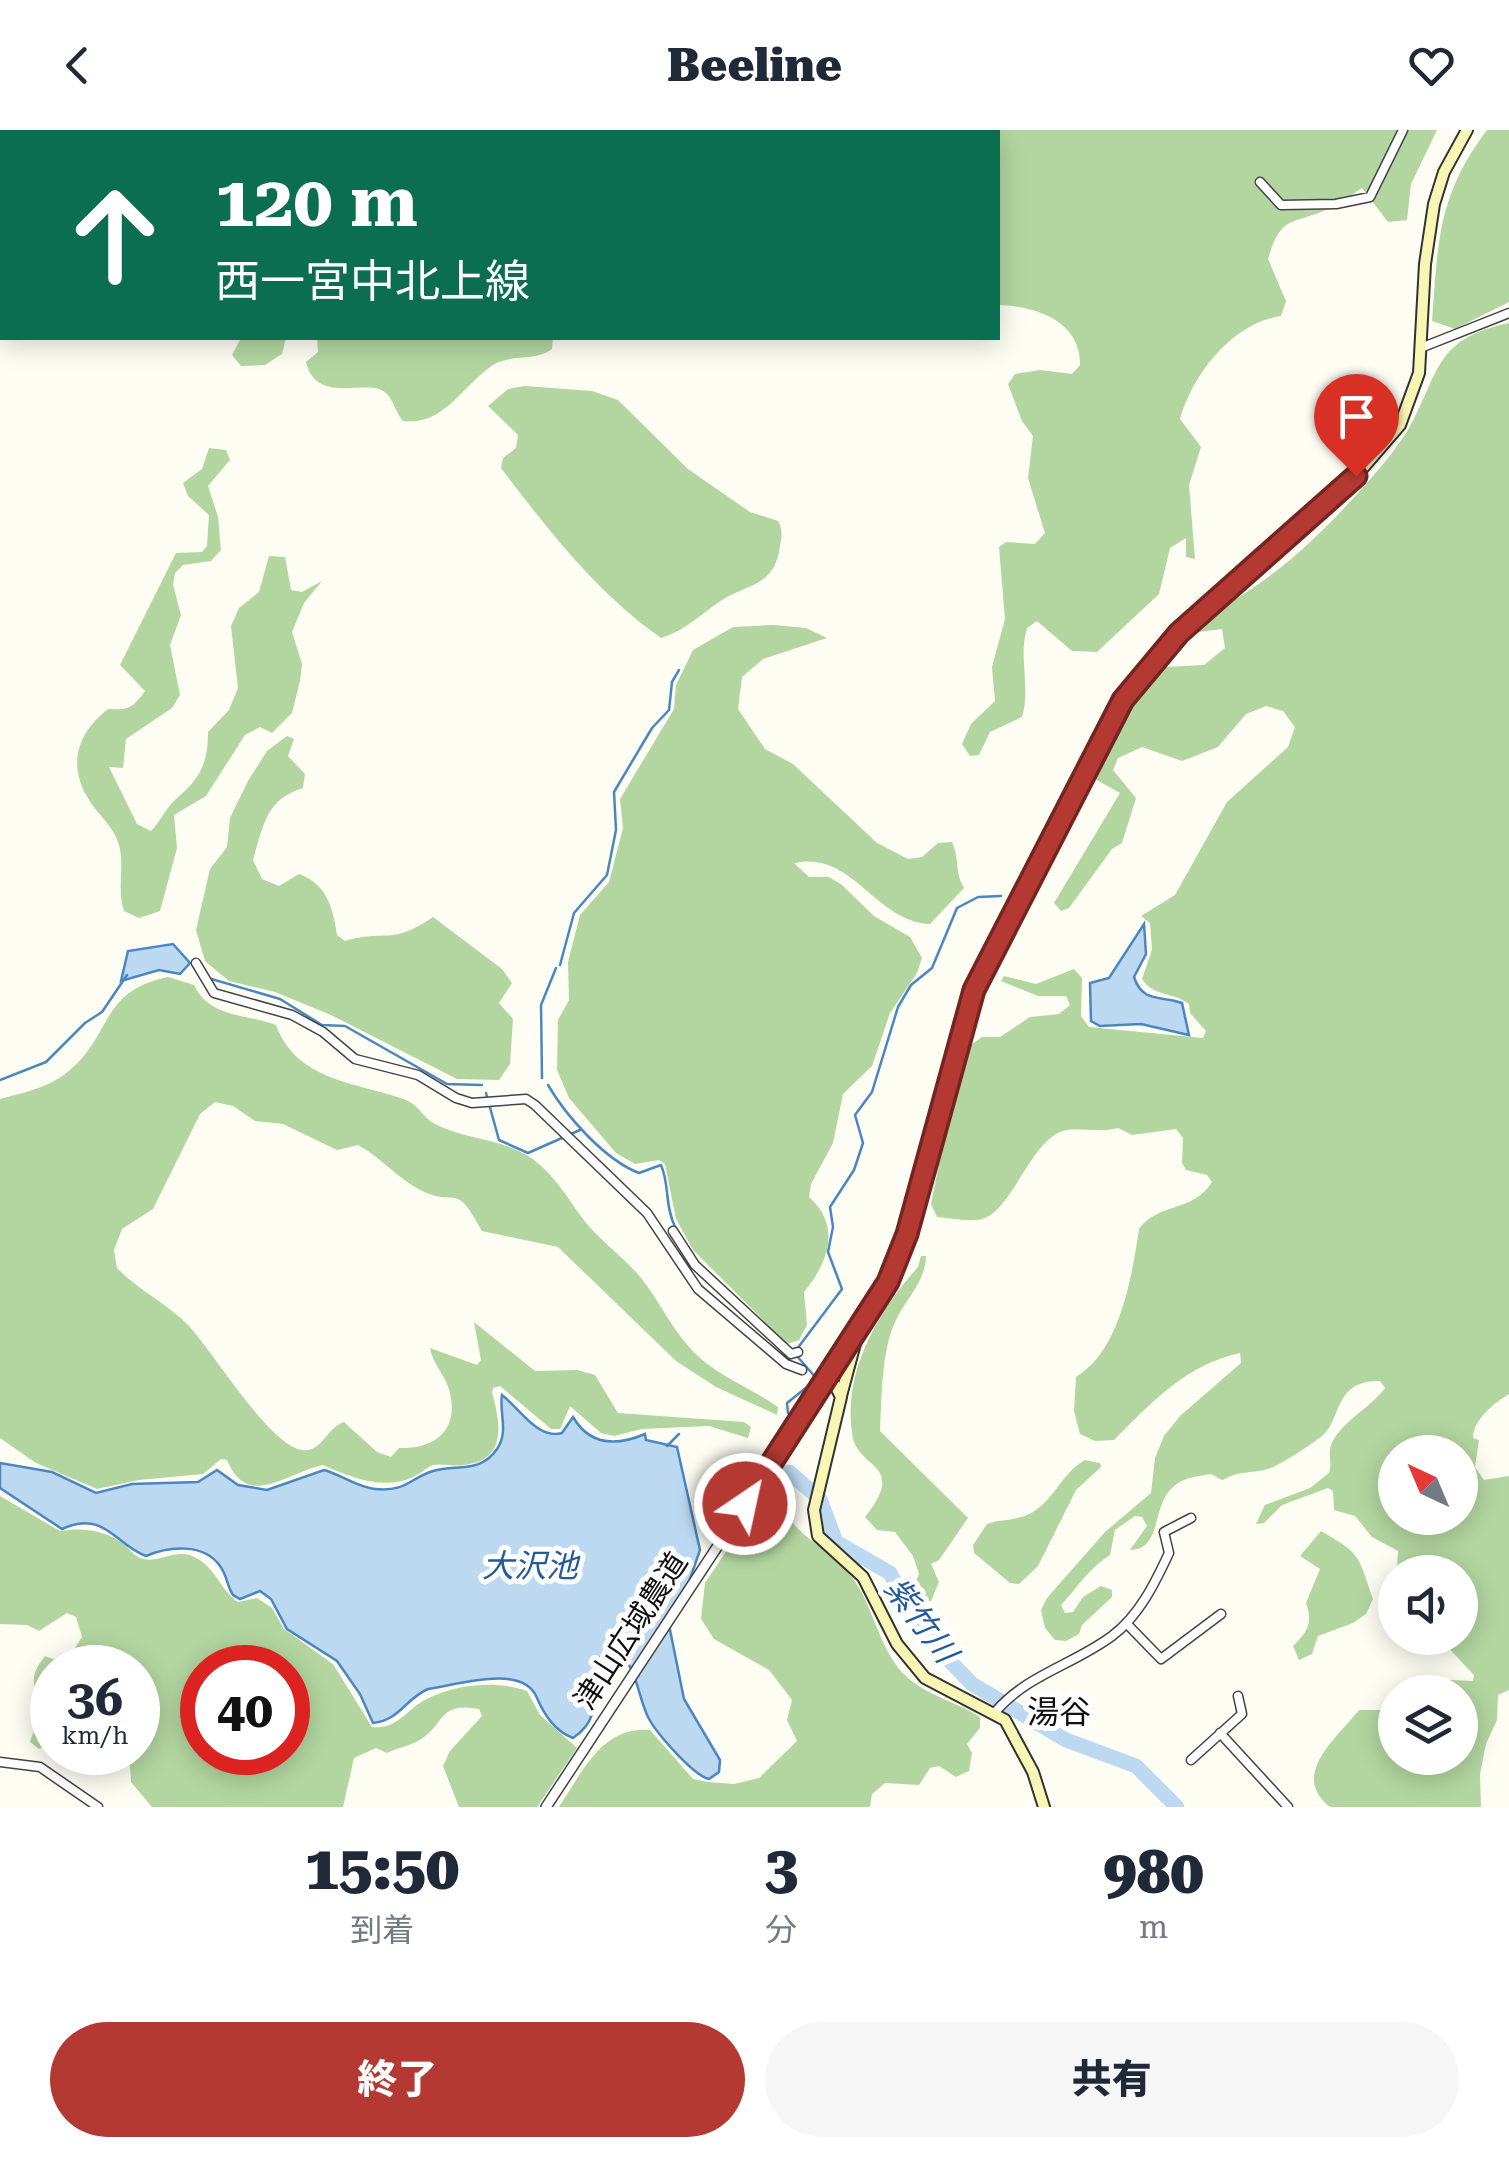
<!DOCTYPE html>
<html lang="ja">
<meta charset="utf-8">
<style>
body{margin:0;font-family:"Roboto Serif","Noto Sans JP",serif;background:#f6f6f7;color:#1f2937;height:100vh;display:flex;flex-direction:column;font-size:38px;white-space:nowrap}
*{box-sizing:border-box;margin:0}
p{font-size:32px;color:#747a83}
.icon{flex:none;width:55px;height:55px;fill:none;stroke:currentColor;stroke-width:2;stroke-linecap:round;stroke-linejoin:round}
.map{position:relative;height:1677px;overflow:hidden}
.side{display:flex;flex-direction:column;background:#fff;flex:1}
.side>*{flex:none}
.guide{position:absolute;left:0px;top:0px;width:1000px;height:210px;box-shadow:0 5px 25px #0003;background:#0b6e4f;color:#fff;overflow:hidden}
.needle{width:65px;rotate:316deg}
.controls{position:absolute;left:1378px;top:1305px;display:grid;gap:20px}
.controls a{display:grid;place-items:center;width:100px;height:100px;border-radius:50%;background:#fff;box-shadow:0 5px 25px #0003;font-size:50px}
.speed{position:absolute;left:30px;top:1515px;display:flex;gap:20px;font-size:50px;font-weight:700;text-align:center}
.speed>*{display:grid;place-content:center;width:130px;height:130px;border-radius:50%;background:#fff;box-shadow:0 5px 25px #0003;line-height:1}
.speed small{font-size:25px;font-weight:400}
.speed .limit{border:15px solid #d22;background:#fff;color:#111}
.pin{position:absolute;display:grid;place-items:center;width:85px;height:85px;color:#fff;margin:-102px -42px;border-radius:50% 50% 50% 0;rotate:-45deg;box-shadow:0 0 10px #0007}
.pin .icon{rotate:45deg}
.me{position:absolute;width:110px;margin:-55px;rotate:34deg;stroke-linejoin:round;filter:drop-shadow(0 0 8px #0008)}
.turn{display:flex;align-items:center;gap:35px;height:210px;padding:0 50px;font-size:45px}
.turn .icon{width:130px;height:130px;stroke-width:2.5}
.turn b{display:block;font-size:70px;line-height:85px}
.eta{display:flex;justify-content:space-evenly;align-items:center;height:170px;text-align:center}
.eta b{font-size:60px;font-weight:800;line-height:70px}
.cta{display:flex;gap:20px;margin-top:auto;padding:20px 50px}
.cta a{flex:1;height:115px;border-radius:60px;background:#b43933;color:#fff;font-size:40px;font-weight:800;line-height:115px;text-align:center}
.cta a+a{background:#f6f6f7;color:#1f2937}
header{display:flex;justify-content:space-between;align-items:center;height:130px;padding:0 50px;background:#fff;font-size:45px;font-weight:800}
.map>svg:first-child{display:block}
.forest{fill:#b3d6a0;fill-rule:evenodd}
.water{fill:#bdd9f1;stroke:#4a87c2;stroke-width:2.5}
.lines{fill:none;stroke-linecap:round;stroke-linejoin:round}
.stream{stroke:#4a87c2;stroke-width:2.5}
.river{stroke:#bdd9f1;stroke-width:15}
.minor-casing{stroke:#434343;stroke-width:11}
.tertiary-casing{stroke:#434343;stroke-width:12}
.secondary-casing{stroke:#323232;stroke-width:14}
.minor{stroke:#fff;stroke-width:8}
.tertiary{stroke:#fff;stroke-width:9}
.secondary{stroke:#f8f6b5;stroke-width:10}
.route-casing{stroke:#752521;stroke-width:25}
.route{stroke:#b43933;stroke-width:18}
.labels{text-anchor:middle;stroke-width:10;stroke-linejoin:round;paint-order:stroke}
.street-label{font-size:30px;fill:#101010;stroke:#fff}
.water-label{font-size:32px;font-style:italic;fill:#235b98;stroke:#fff}
.neighbourhood-label{font-size:32px;fill:#101010;stroke:#fff}
</style>
<header><svg class="icon" aria-label="back" viewBox="0 0 24 24"><path d="M15 5l-7 7 7 7"/></svg>Beeline<svg class="icon" aria-label="heart" viewBox="0 0 24 24"><path d="M12 20l-8-8c-3-5 5-10 8-4 3-6 11-1 8 4z"/></svg></header>
<div class="map">
<svg width="1509" height="1677" viewBox="0 0 1509 1677">
<rect width="100%" height="100%" fill="#fefdf4"/>
<path class="forest" d="M0 0H842L2 2 0 164Z
M919 0H1437L1411 54 1407 90 1388 92 1362 58C1351 65 1339 76 1326 80 1289 95 1281 86 1268 129L1286 171 1281 186C1233 193 1193 243 1180 289L1201 317 1189 355 1195 429 1186 427V408L1170 418 1159 464 1097 522 1072 521 1037 491 1027 498C1018 528 1031 557 1022 587L990 602 979 625 970 626 962 614 971 594 995 571 992 537 1005 489 999 417 1006 412 1035 414 1045 403 1028 348 1033 306 1022 291 1008 254 1015 244 1040 240 1072 244 1080 235C1081 192 1037 176 998 175V2Z
M1487 0H1509V172L1455 199 1432 191C1438 114 1437 66 1487 0Z
M1509 193V1264C1494 1273 1473 1290 1473 1308L1479 1310 1475 1337 1484 1350 1509 1346V1560L1498 1565 1497 1590 1486 1614 1480 1644 1481 1677H1330C1289 1645 1337 1608 1359 1580H1395V1628H1460V1562H1419L1451 1550 1473 1551 1474 1545 1439 1508H1460V1442H1405L1397 1438 1398 1421 1372 1407 1355 1386 1334 1380 1333 1361 1328 1358 1282 1375 1264 1393 1256 1394 1265 1375 1310 1358 1329 1343C1332 1334 1329 1328 1330 1319 1335 1295 1371 1278 1385 1258L1380 1251C1333 1250 1342 1290 1322 1306 1312 1314 1279 1336 1268 1339 1250 1344 1240 1340 1223 1350 1218 1349 1215 1345 1210 1344 1209 1344 1196 1347 1194 1347 1143 1357 1170 1419 1130 1420L1147 1396 1142 1387 1135 1386 1115 1400 1110 1425C1088 1439 1079 1456 1061 1475L1065 1483 1073 1482 1083 1467 1101 1456 1112 1460V1467L1082 1495 1079 1504 1066 1511 1055 1510 1045 1498 1041 1480 1047 1468 1105 1402 1151 1363 1155 1328 1164 1306 1180 1286 1241 1233 1240 1223C1187 1234 1151 1273 1114 1310L1095 1311 1080 1304 1074 1281 1076 1247C1120 1221 1132 1146 1139 1099 1157 1073 1194 1082 1212 1052L1207 1045 1186 1040 1182 1033 1183 1008 1176 999 1132 1005 1118 998C1099 1003 1077 997 1063 1001 1031 1011 1013 1077 985 1088 972 1093 950 1088 937 1087L931 1074 958 939 968 917 982 907H1000L1030 887 1059 884 1070 875 1066 866H1038L1001 851 1004 846 1036 854 1074 839 1082 848 1081 886 1089 897 1203 908 1206 901 1190 883 1189 874C1172 861 1155 868 1142 849L1152 820 1150 793 1141 786 1175 765 1227 672 1288 617 1295 597 1283 581 1266 576 1246 584 1218 617 1182 631 1142 617 1118 628 1113 640 1136 668 1122 713 1112 719 1069 778 1061 781 1054 773 1120 663 1095 649C1105 608 1133 565 1165 537L1204 535 1225 518 1222 499 1192 503C1212 482 1236 470 1260 453 1299 426 1335 389 1367 353 1381 337 1398 317 1409 298 1440 243 1433 209 1509 193ZM1395 1322H1460V1388H1395Z
M241 208H286L282 224 265 235 241 236 232 225Z
M317 208H553L552 219C535 232 513 223 493 235 462 256 444 296 403 291 396 283 393 270 387 264 371 245 317 278 306 232L318 222Z
M525 256 592 261 618 270 688 339 750 382 778 391C784 402 781 409 779 422 772 456 748 454 722 470 701 484 686 500 661 508 596 462 549 401 501 338L503 328 516 318 518 305 488 276 508 259Z
M209 318 226 320 230 330 208 356 218 387 221 420 211 431 183 435 175 443 173 455 181 485 170 515 180 565 172 578 126 609 123 638 109 637 137 694 151 701C160 692 166 678 175 670 199 649 208 636 208 602L229 580 238 558 231 496 239 478 259 462 269 426 285 427 291 460 302 462 322 451 304 473 292 502 302 534 300 551 292 583 272 603 260 597 245 605 206 666 174 685 177 718 160 781 139 788 124 781C116 757 126 734 118 712 114 698 99 685 91 673 67 637 75 605 108 579 128 580 132 579 145 561L120 535 176 423 202 422 207 416 209 385 188 366 183 353 202 339Z
M774 495 806 498 827 508 763 529 742 547 738 579 765 619 793 634 877 713 908 729 922 727 938 713 952 712C960 729 954 741 964 758L930 794C874 791 853 720 794 733L809 747H829L842 755 874 786 910 807 922 828 917 843 890 883 872 936 843 964 833 1013 811 1054 809 1067C842 1096 828 1133 804 1162L807 1195 799 1210 787 1214 693 1120 676 1089 665 1034 659 1030 635 1034 616 1023 569 968 557 940 558 890 569 870 568 832 580 785 609 752 623 698 620 669 674 579 676 555 693 520 733 497Z
M287 606 294 609 288 626 305 644 303 658C266 669 263 696 253 730L262 749 279 756 299 744C327 754 333 778 337 805L345 811C385 799 391 816 433 787L502 839 512 853 499 873 513 889 510 934 499 950 457 949 331 885 275 862 229 851 205 831 196 800 210 739 227 717 230 688 248 651 267 621Z
M168 847 194 855C210 888 243 883 276 895 297 952 357 952 406 970 419 975 423 988 435 994 463 1009 499 1008 528 1026 553 1042 567 1067 583 1089 600 1111 624 1127 642 1149 659 1171 671 1197 690 1218 714 1245 748 1256 778 1277L777 1285 716 1257 676 1231 558 1117 482 1101C454 1050 460 1078 422 1061 399 1050 381 1027 358 1015L337 1020 283 994 255 991 233 976 215 972 200 984 153 1079 122 1099 114 1120 117 1138C139 1161 167 1173 189 1196 214 1223 270 1316 302 1320 322 1323 326 1298 344 1292L377 1322 391 1327 399 1318C433 1319 459 1302 450 1263 447 1247 433 1235 430 1218L477 1235 481 1230 474 1192 535 1241 577 1240 595 1245 618 1283 744 1292 751 1297 748 1308 709 1296 642 1299 614 1306 601 1303 570 1276 560 1299H551L500 1256 493 1258 492 1263C501 1294 507 1330 464 1335 454 1337 443 1333 433 1335 426 1338 420 1344 413 1347 385 1361 349 1347 323 1335 286 1343 248 1380 227 1330L221 1329 203 1344 139 1350 97 1359 36 1333 0 1308V969C22 963 47 958 65 944 114 907 97 862 168 847Z
M921 1126H926C925 1153 907 1167 896 1190 881 1220 882 1268 880 1301L968 1388 939 1430 931 1434 939 1452 931 1471 921 1472 913 1457 919 1444 913 1426 895 1402 877 1400 865 1387C909 1331 856 1341 852 1303 843 1241 878 1182 918 1137Z
M1085 1330 1100 1333 1101 1337 1076 1360 1038 1436 1019 1454 1010 1453 974 1423 973 1415 987 1394C1000 1389 1014 1391 1027 1385 1052 1375 1061 1343 1085 1330Z
M767 1360 776 1363C795 1415 830 1411 856 1453 875 1482 881 1524 907 1547 928 1566 957 1572 980 1587V1598L967 1614 972 1623 969 1641 956 1647 939 1636 930 1638 919 1655 885 1653 872 1664 870 1677H559C583 1641 602 1596 650 1600L693 1649 708 1652 734 1654 759 1648 797 1611 787 1590 792 1570 769 1540 714 1509 701 1489 705 1453Z
M0 1366 60 1401C82 1397 107 1400 126 1416 131 1421 136 1428 144 1429 162 1433 176 1417 196 1428 216 1438 220 1460 238 1472L257 1468 272 1478 284 1499 333 1534 372 1597C398 1600 406 1579 427 1569 455 1554 498 1550 527 1561L540 1585 577 1618 537 1677H459L443 1636 450 1621 482 1586 479 1579C437 1571 446 1595 418 1611 409 1616 397 1618 387 1623L376 1618 354 1628 343 1677H152L131 1652 130 1636 122 1625 138 1622V1538H52V1614L39 1619 30 1612C32 1604 37 1596 38 1588 44 1559 21 1556 45 1526L65 1533 82 1507 76 1487 67 1483 39 1501 27 1495 0 1494ZM202 1538H288V1622H202Z
M1321 1401C1361 1424 1358 1425 1373 1469L1366 1484 1353 1493 1318 1506 1312 1524 1299 1530 1293 1516C1308 1501 1313 1493 1306 1473L1320 1439 1300 1426Z"/>
<path class="water" d="M1144 794 1146 824 1134 847C1143 874 1161 865 1182 873L1189 905 1141 894 1100 896 1091 891 1090 853 1109 848Z
M173 814 190 833 180 844 159 840 121 851 128 821Z
M502 1265C520 1279 538 1310 562 1303L573 1287C590 1316 617 1316 645 1304L646 1310 677 1317 700 1420 689 1452 667 1485 684 1569 720 1630 719 1642 709 1649C694 1646 656 1603 648 1587 637 1563 638 1542 619 1521L608 1519C574 1548 615 1579 573 1608 555 1601 545 1586 537 1568 523 1533 457 1555 428 1559 405 1569 400 1590 373 1593L360 1564 337 1531 287 1499 271 1469 260 1461 240 1469 233 1465C227 1456 227 1445 220 1436 204 1413 169 1416 146 1426 116 1416 105 1379 62 1399L0 1358V1333L52 1342 96 1363 132 1354 198 1352 217 1340 238 1355 267 1360 324 1340C342 1345 356 1357 375 1359 407 1362 410 1348 433 1341 456 1334 480 1344 497 1319 509 1302 499 1283 502 1265Z"/>
<g class="lines">
<path class="stream" d="M560 835 574 783 607 745 616 700 614 662 652 598 669 580 672 552 679 540
M208 848 280 869 322 895 345 896 447 954 482 955
M542 948 541 875 556 838
M0 950 46 932 85 893 102 882 127 845
M548 955C566 986 605 1030 639 1043L661 1035C670 1056 664 1073 675 1097
M486 963 499 1010 528 1023 580 1000
M756 1188 772 1202
M797 1219 842 1159 828 1122 833 1097 830 1077 854 1040 863 1013 855 985 872 962 898 877 911 855 932 838 957 778 978 767 1001 766
M788 1283 787 1273 817 1249 789 1217
M667 1316 679 1304"/>
<path class="river" d="M789 1342 820 1369 836 1412 890 1443 919 1499 972 1554 1066 1610 1136 1636 1177 1677"/>
<g class="minor-casing">
<path id="minor" d="M117 2 118 0
M1260 52 1281 75 1336 74 1370 67 1403 0
M0 137 2 136
M1423 217 1509 183
M196 833 214 863 292 885 323 902 355 929 418 945 456 968 472 973 526 969 535 975 647 1083 698 1159 786 1234 802 1240
M673 1101 695 1135 791 1224 798 1222
M1126 1493 1161 1529 1221 1484
M995 1582C1028 1544 1073 1535 1112 1506 1139 1486 1155 1453 1169 1423L1164 1402 1191 1388
M1220 1603 1288 1677
M1191 1630 1242 1584 1238 1566
M0 1632 40 1637 98 1677"/>
</g>
<g class="tertiary-casing">
<path id="tertiary" d="M546 1677 825 1253"/>
</g>
<g class="secondary-casing">
<path id="secondary" d="M841 1266 856 1210
M1044 1677 1033 1642 1005 1590 925 1548 897 1514 863 1447 818 1406 814 1380 841 1267 835 1255 825 1253 874 1179 898 1130 964 892 987 829 1123 570 1179 503 1356 346 1400 295 1419 243 1425 134 1434 74 1444 42 1467 0"/>
</g>
<use href="#minor" class="minor"/>
<use href="#tertiary" class="tertiary"/>
<use href="#secondary" class="secondary"/>
</g>
<g class="lines">
<g class="route-casing">
<path id="route" d="M745 1374 888 1152 907 1104 974 860 1123 570 1179 503 1356 346"/>
</g>
<use href="#route" class="route"/>
</g>
<g class="labels">
<g class="street-label">
<text transform="translate(631 1501) rotate(-57)" y="10">津山広域農道</text>
</g>
<g class="water-label">
<text x="530" y="1447">大沢池</text>
<text transform="translate(921 1490) rotate(53)" y="11">紫竹川</text>
</g>
<g class="neighbourhood-label">
<text x="1059" y="1593">湯谷</text>
</g>
</g>
</svg>
<div class="controls">
<a><svg class="needle" viewBox="-14 -14 28 28"><path d="M0-13l5 13h-10z" fill="#e53935"/><path d="M0 13l5-13h-10z" fill="#747a83"/></svg></a>
<a><svg class="icon" aria-label="sound" viewBox="0 0 24 24"><path d="M4 9h4l5-4v14l-5-4H4zM17 9q2 3 0 6"/></svg></a>
<a><svg class="icon" aria-label="layers" viewBox="0 0 24 24"><path d="M12 4l9 5-9 5-9-5zM3 14l9 5 9-5"/></svg></a>
</div>
<div class="speed"><div>36<small>km/h</small></div><div class="limit">40</div></div>
<div class="pin" style="left:1356px;top:346px;background:#d93025"><svg class="icon" aria-label="arrive" viewBox="0 0 24 24"><path d="M6 21V4h12l-3 4 3 4H6"/></svg></div>
<svg class="me" style="left:745px;top:1374px" viewBox="-20 -20 40 40"><circle r="17" fill="#b43933" stroke="#fff" stroke-width="3"/><path d="M0-11L8 9 0 5-8 9z" fill="#fff"/></svg>
<div class="guide">
<div class="turn"><svg class="icon" aria-label="ahead" viewBox="0 0 24 24"><path d="M12 20V5M6 11l6-6 6 6"/></svg><div><b>120 m</b>西一宮中北上線</div></div>
</div>
</div>
<section class="side">
<div class="eta">
<div><b>15:50</b><p>到着</p></div>
<div><b>3</b><p>分</p></div>
<div><b>980</b><p>m</p></div>
</div>
<div class="cta"><a>終了</a><a>共有</a></div>
</section>
